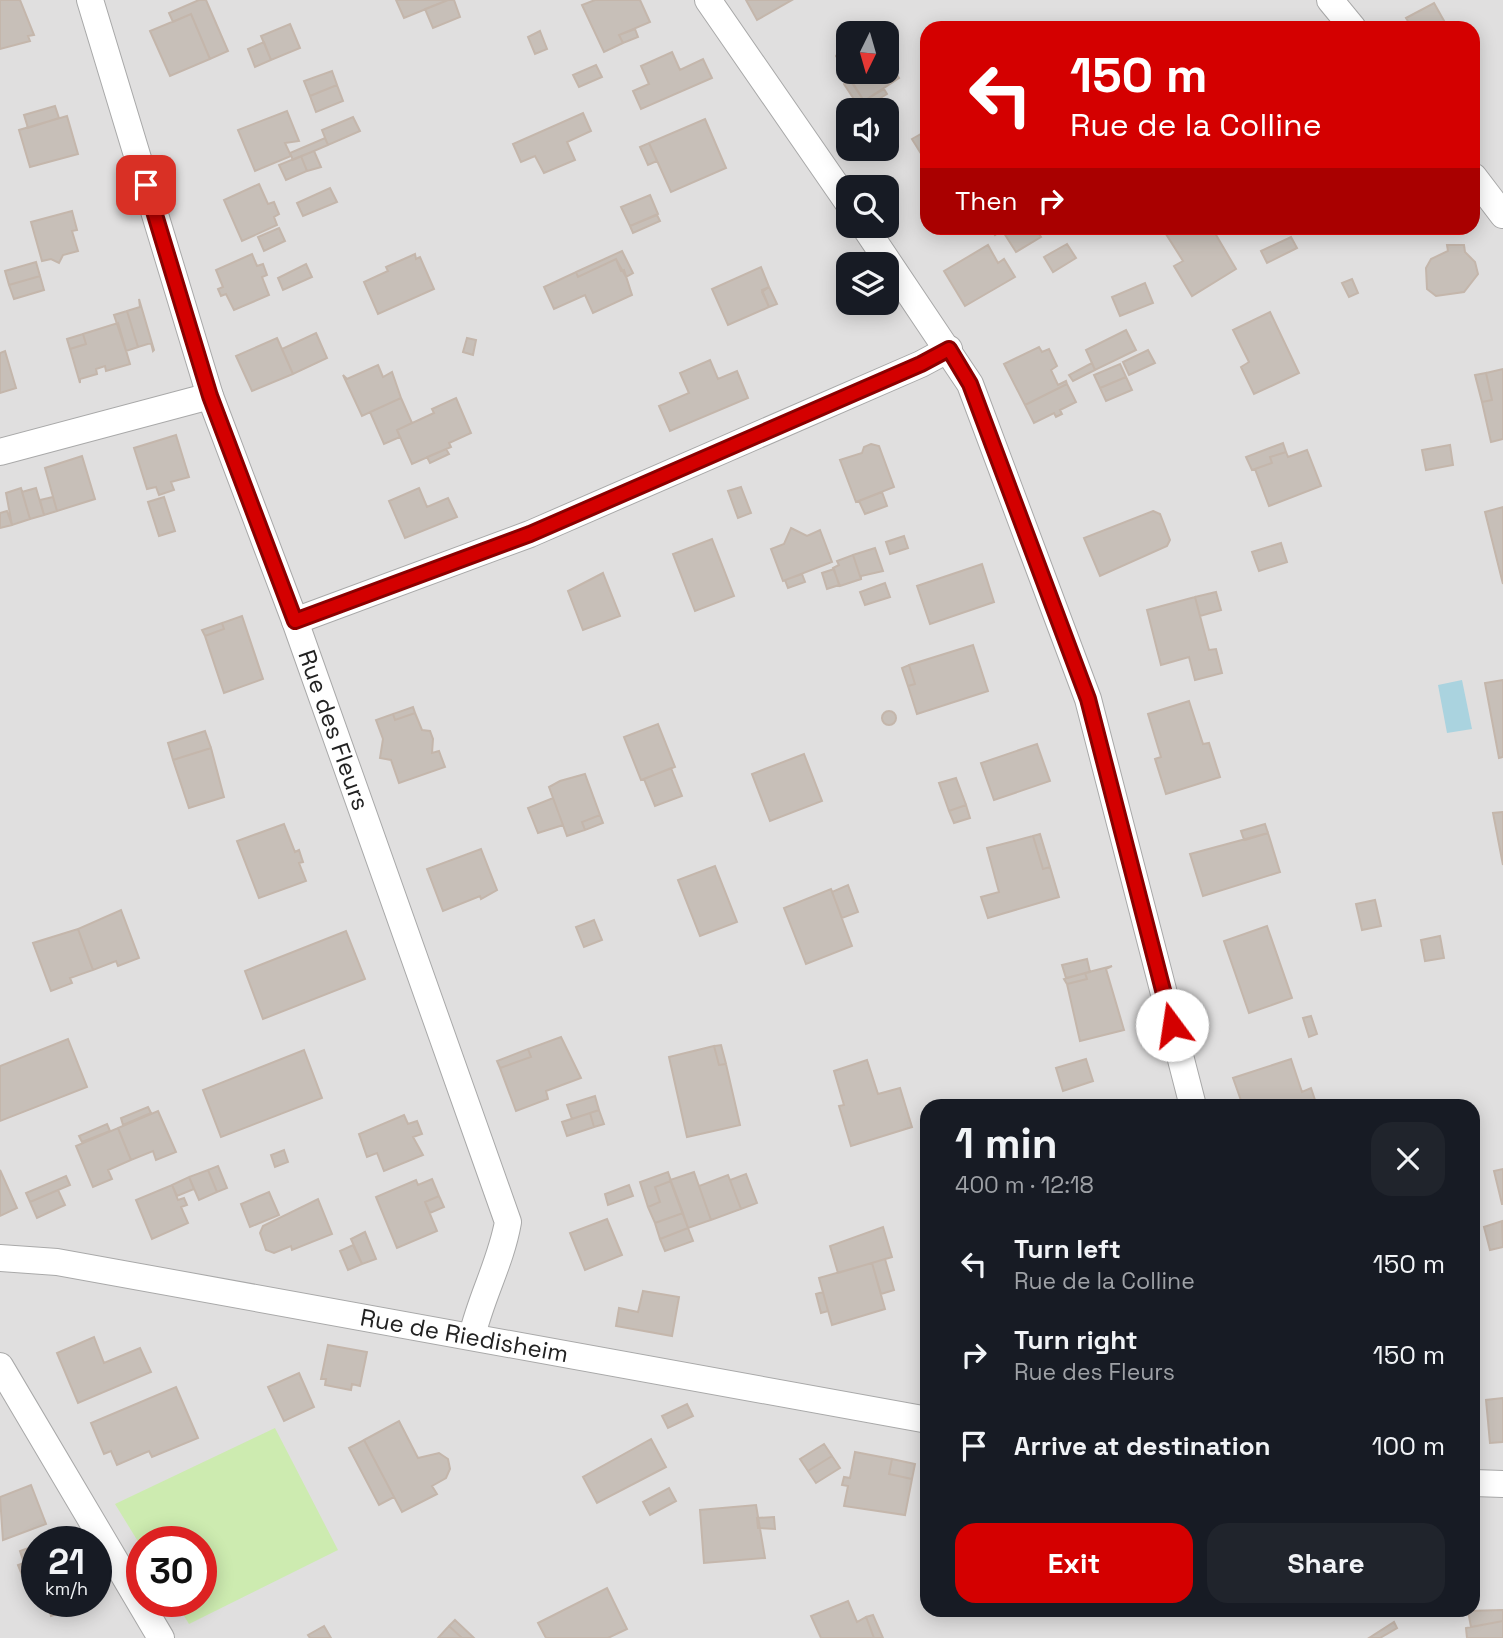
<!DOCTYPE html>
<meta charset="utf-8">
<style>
body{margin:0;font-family:"Space Grotesk",sans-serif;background:#20242c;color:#f1f3f6;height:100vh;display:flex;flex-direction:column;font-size:26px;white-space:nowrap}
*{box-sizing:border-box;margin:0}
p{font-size:23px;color:#9ea1a6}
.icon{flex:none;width:38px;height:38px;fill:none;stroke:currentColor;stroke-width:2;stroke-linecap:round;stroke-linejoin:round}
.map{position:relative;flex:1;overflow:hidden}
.side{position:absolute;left:920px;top:1099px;width:560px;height:518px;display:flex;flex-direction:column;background:#171b24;border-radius:21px;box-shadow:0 4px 18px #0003}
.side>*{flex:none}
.banner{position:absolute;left:920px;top:21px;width:560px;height:214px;border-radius:21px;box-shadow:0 4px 18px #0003;background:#d40000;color:#fff;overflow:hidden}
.needle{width:46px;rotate:185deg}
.controls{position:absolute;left:836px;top:21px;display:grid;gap:14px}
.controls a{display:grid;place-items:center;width:63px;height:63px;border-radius:14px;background:#171b24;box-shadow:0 4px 18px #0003;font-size:35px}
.speed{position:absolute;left:21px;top:1526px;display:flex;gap:14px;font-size:35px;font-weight:700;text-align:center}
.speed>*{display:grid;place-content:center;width:91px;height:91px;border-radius:50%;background:#171b24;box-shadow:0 4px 18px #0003;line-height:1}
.speed small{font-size:18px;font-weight:400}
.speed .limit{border:10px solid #d22;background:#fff;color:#111}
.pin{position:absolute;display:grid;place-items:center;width:60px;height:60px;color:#fff;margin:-30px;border-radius:14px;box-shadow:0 4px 10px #0006}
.me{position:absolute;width:77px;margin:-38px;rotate:346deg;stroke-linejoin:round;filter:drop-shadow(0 0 5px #0008)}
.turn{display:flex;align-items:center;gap:24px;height:147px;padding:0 35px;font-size:32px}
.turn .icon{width:91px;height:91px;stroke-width:2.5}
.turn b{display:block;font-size:49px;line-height:60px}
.then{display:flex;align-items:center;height:66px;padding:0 35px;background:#0003;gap:14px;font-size:26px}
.round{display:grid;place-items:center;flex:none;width:74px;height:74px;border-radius:21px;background:#20242c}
.summary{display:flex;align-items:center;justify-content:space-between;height:119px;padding:0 35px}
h1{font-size:42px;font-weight:600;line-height:52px}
.cta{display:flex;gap:14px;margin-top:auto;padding:14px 35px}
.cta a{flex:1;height:80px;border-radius:21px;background:#d40000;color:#fff;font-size:28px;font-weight:600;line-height:80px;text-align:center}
.cta a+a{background:#20242c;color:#f1f3f6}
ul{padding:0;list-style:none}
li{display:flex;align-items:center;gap:21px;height:91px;padding:0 35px}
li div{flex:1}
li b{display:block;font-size:26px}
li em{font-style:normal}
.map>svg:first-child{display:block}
.residential{fill:#e0dfdf;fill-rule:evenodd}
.grass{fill:#cdebb0}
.water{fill:#aad3df}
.building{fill:#c7bfb8;stroke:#c4b6ab;stroke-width:2}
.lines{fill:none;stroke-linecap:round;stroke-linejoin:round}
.minor-casing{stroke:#a9a9a9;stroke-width:28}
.minor{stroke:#fff;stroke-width:26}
.route-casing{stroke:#8a0000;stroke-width:18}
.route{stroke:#d40000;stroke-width:12}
.labels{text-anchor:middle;stroke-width:5;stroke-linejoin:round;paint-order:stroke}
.street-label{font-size:24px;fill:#222;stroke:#fff}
</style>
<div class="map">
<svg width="1503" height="1638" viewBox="0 0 1503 1638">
<rect width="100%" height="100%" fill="#f2efe9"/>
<path class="residential" d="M0 0H1503V1638H0ZM928 28H1474V228H928ZM849 33H887V72H849ZM849 110H887V149H849ZM849 187H887V226H849ZM849 264H887V303H849ZM928 1106H1474V1610H928ZM37 1542H96V1601H37ZM142 1542H201V1601H142Z"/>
<path class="grass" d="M275 1428 338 1550 189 1624 175 1601H201V1542H142V1548L115 1504Z"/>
<path class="water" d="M1462 680 1472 729 1447 733 1438 685Z"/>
<path class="building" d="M0 0H20L34 35 28 36 30 41 0 49Z
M199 0H206L228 51 210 59 191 14 173 22 169 13Z
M396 0H448L404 18Z
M448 0H454L460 17 433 28 425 9Z
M595 0H640L650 22 619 35 623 43 604 52 582 5Z
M746 0H792L757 20Z
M1434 3 1447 26 1412 28 1406 18Z
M191 14 210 59 170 76 150 31Z
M290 24 300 48 271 60 261 36Z
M635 29 638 37 623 43 619 35Z
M540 31 547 49 535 54 528 37Z
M264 42 271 60 255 67 248 49Z
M843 46H849V72H887V60L899 78 864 101 836 56Z
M672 52 680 70 703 59 712 78 641 109 633 91 649 84 641 66Z
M596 65 602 77 579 87 573 75Z
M332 71 337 85 310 96 304 81Z
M850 80 864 101 884 89 887 94 861 110 844 84Z
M337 85 343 101 316 112 310 96Z
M55 106 59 118 28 128 24 115Z
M287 111 299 141 285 143 291 156 255 171 238 130Z
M583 113 591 131 567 142 575 160 544 173 535 156 521 162 513 144Z
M67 116 78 154 30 167 19 130Z
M353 117 360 131 328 145 322 130Z
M705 119 726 168 671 192 649 143Z
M928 130V165L912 139Z
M325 138 328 145 293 160 290 153Z
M649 143 657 161 648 165 640 147Z
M314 151 321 167 307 171 301 156Z
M301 156 307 171 286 180 279 165Z
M259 184 268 204 274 202 279 214 274 217 277 225 242 241 224 200Z
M330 188 337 202 303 216 297 203Z
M650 195 658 214 630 226 621 207Z
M72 211 77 230 72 231 78 251 63 255 59 263 51 259 42 261 31 222Z
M657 215 660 221 633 233 630 226Z
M279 228 285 241 264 251 258 237Z
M990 228H1035L1041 237 1016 252 1002 230 995 235Z
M1177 228H1212L1236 269 1192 296 1174 266 1183 261 1166 234Z
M1291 237 1297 248 1267 263 1261 251Z
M1067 244 1076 258 1053 272 1044 257Z
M988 245 998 263 1004 259 1015 277 965 306 944 271Z
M1447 245H1464L1465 252 1475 262 1478 274 1464 292 1436 296 1427 289 1426 268 1431 259 1448 251Z
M622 251 633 273 626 277 616 259 578 277 576 272Z
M252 254 257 266 263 264 267 275 262 277 269 295 234 310 226 294 221 296 218 289 223 287 216 270Z
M415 254 416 259 420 257 434 289 378 314 364 282 388 271 386 267Z
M616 259 621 271 624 270 632 295 593 313 585 295 554 309 544 287 576 272 578 277Z
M36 262 40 276 9 285 5 271Z
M306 264 312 277 283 290 278 278Z
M761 267 769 287 762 290 769 307 728 325 712 289Z
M40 276 44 290 14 299 9 285Z
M1352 279 1358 293 1349 297 1342 283Z
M1145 283 1153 303 1120 316 1112 297Z
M769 287 777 304 769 307 762 292Z
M139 299 154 350 153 351 151 343 138 347 127 311 140 307Z
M127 311 138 347 126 351 114 315Z
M1270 312 1299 373 1254 394 1241 367 1249 362 1233 330Z
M118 323 130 364 106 371 105 366 96 369 97 374 80 379V383L70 349 86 344 83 334Z
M1126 330 1136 350 1095 370 1086 350Z
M316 333 327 358 293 374 282 349Z
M83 334 86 344 70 349 67 339Z
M277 338 293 374 252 391 236 356Z
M467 338 476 340 473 355 463 352Z
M1039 347 1042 352 1049 349 1057 366 1051 370 1058 385 1066 381 1067 384 1025 405 1004 364Z
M1148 350 1155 363 1129 375 1123 362Z
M5 351 16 388 0 393V353Z
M710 360 718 379 737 371 748 398 670 431 659 406 689 393 680 373Z
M1092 363 1095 370 1073 381 1069 375Z
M1120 364 1126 377 1100 388 1094 375Z
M378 365 383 377 392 372 401 398 362 416 343 375 347 379Z
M1503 369V439L1491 442 1482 402 1492 400 1486 373Z
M1486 373 1492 400 1482 402 1475 375Z
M1126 377 1132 390 1106 401 1100 388Z
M1067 384 1076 402 1060 410 1062 414 1056 417 1054 413 1034 423 1025 405Z
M401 398 412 423 397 430 400 437 384 444 370 412Z
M456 398 471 433 449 443 451 447 412 464 397 430 434 413 432 409Z
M176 435 189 477 171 482 174 490 159 495 156 487 147 489 134 448Z
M1283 443 1286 452 1270 457 1272 463 1252 470 1246 457Z
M871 444 879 446 894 487 856 502 840 460 862 453 864 447Z
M1450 445 1453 465 1426 470 1422 450Z
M446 449 449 454 430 463 427 457Z
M1307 450 1321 486 1269 506 1255 469 1272 463 1270 457 1286 452 1288 457Z
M82 456 95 499 57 511 45 468Z
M741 487 751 513 738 518 728 491Z
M21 488 30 519 12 525 6 493Z
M36 488 44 515 30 519 22 492Z
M419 488 427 507 448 498 457 517 405 538 389 501Z
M882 492 887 506 865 514 859 501Z
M53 497 57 511 44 515 40 500Z
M164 497 175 531 159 536 148 502Z
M1503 507V584L1485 512Z
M7 511 12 525 0 528V513Z
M1153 511 1160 514 1170 540 1167 546 1100 576 1084 538Z
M791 528 807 536 820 530 832 562 783 581 771 549 784 544Z
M904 536 908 548 890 554 886 542Z
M712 539 734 596 695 611 673 554Z
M1281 543 1287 562 1259 571 1252 552Z
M875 548 883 571 861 576V579L853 555Z
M853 555 861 579 840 586 833 568 839 565 837 561Z
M982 564 994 602 930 624 917 586Z
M834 569 839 585 827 589 822 573Z
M603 573 620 616 583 630 568 591Z
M802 574 805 582 788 588 785 580Z
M885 583 890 597 865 605 860 592Z
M1216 592 1221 610 1200 616 1195 597Z
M1195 597 1209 650 1216 649 1222 673 1195 680 1189 657 1161 665 1147 610Z
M242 616 263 679 224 693 205 636 224 629 222 623Z
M222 623 224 629 205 636 202 630Z
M973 645 988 691 917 714 908 686 915 684 909 665Z
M909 665 915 684 908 686 902 668Z
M1503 680V757L1499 758 1485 683Z
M1189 701 1203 744 1209 743 1220 777 1166 794 1155 759 1161 757 1148 714Z
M413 707 415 713 395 720 393 714Z
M882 718a7 7 0 1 1 14 0a7 7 0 1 1-14 0Z
M415 713 422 730 430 731 433 739 432 753 439 751 445 767 399 783 391 760 380 758 383 739 376 720 393 714 395 720Z
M658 724 675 767 641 780 624 737Z
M205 731 211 748 173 760 168 743Z
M1037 744 1050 781 994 800 981 763Z
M211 748 224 797 189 808 173 760Z
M804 754 822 801 770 821 752 774Z
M671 768 682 796 655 806 644 779Z
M585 774 600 815 582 822 585 830 567 836 549 787 560 781Z
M956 778 966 805 949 811 939 783Z
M553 798 563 825 538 833 528 808Z
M966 805 970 818 954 823 949 811Z
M1503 812V865L1493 813Z
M600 815 603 823 585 830 582 822Z
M284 824 295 852 299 850 303 862 299 863 306 881 259 898 237 841Z
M1265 824 1268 833 1245 840 1243 837 1241 831Z
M1268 833 1280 872 1203 896 1190 854Z
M1040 834 1050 867 1043 869 1033 836Z
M1033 836 1043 869 1050 867 1059 897 988 918 981 897 999 892 987 848Z
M481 849 497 890 481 899 480 896 443 911 427 869Z
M715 866 737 922 700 936 678 880Z
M848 885 858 912 842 918 832 892Z
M831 889 852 946 806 964 784 908Z
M1375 900 1381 926 1362 930 1356 904Z
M121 910 139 958 118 966 116 961 93 970 78 929Z
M594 920 602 940 584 947 576 927Z
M1267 926 1292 998 1249 1013 1224 941Z
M78 929 93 970 70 978 72 983 51 991 33 943Z
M346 931 365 979 263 1019 245 971Z
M1440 936 1444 958 1425 961 1421 940Z
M1087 959 1090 972 1066 978 1062 965Z
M1112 966 1106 969 1124 1030 1080 1041 1067 984 1087 979 1085 973Z
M1085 973 1087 979 1067 984 1064 979Z
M1311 1016 1317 1034 1309 1037 1303 1018Z
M561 1037 581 1078 546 1091 548 1099 516 1111 500 1068 531 1057 528 1049Z
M68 1039 87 1087 0 1121V1066Z
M721 1045 726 1064 719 1065 714 1046Z
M714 1046 719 1065 726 1064 740 1125 687 1137 669 1057Z
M528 1049 531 1057 500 1068 497 1061Z
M304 1050 322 1098 221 1137 203 1090Z
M1086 1059 1093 1081 1063 1091 1056 1068Z
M1291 1059 1302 1092 1311 1088 1317 1106H1243L1233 1078Z
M867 1060 878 1094 900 1088 912 1127 851 1146 839 1106 844 1105 834 1071Z
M595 1096 599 1110 572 1119 567 1105Z
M148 1107 151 1113 123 1125 121 1118Z
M599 1110 604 1124 594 1127 590 1113Z
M158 1111 176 1152 156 1160 153 1151 131 1160 118 1128Z
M590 1113 594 1127 567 1136 562 1122Z
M404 1115 408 1124 417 1121 422 1134 413 1137 423 1155 384 1171 377 1153 367 1157 359 1134Z
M107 1124 110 1131 82 1142 79 1136Z
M118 1128 131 1160 108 1170 112 1179 93 1187 76 1146Z
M284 1150 288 1162 275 1167 271 1155Z
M218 1166 227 1188 217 1192 208 1170Z
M1503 1169V1204H1502L1494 1171Z
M0 1170 17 1208 0 1216Z
M208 1170 217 1192 199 1200 189 1177Z
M668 1172 671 1181 655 1187 660 1202 648 1207 640 1182Z
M694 1172 711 1220 688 1228 670 1180Z
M746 1174 757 1203 741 1209 730 1180Z
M728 1175 741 1209 711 1220 699 1186Z
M66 1176 70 1185 30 1202 26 1193Z
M189 1177 194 1189 177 1196 172 1185Z
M432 1179 439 1196 425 1202 437 1231 397 1248 376 1197 416 1180 418 1185Z
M671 1181 683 1213 655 1223 648 1207 660 1202 655 1187Z
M172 1185 178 1200 184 1198 187 1205 181 1207 188 1223 152 1239 136 1200Z
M629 1185 633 1196 608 1205 605 1194Z
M58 1190 65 1205 37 1218 30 1202Z
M269 1192 279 1215 250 1227 241 1204Z
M439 1196 444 1207 430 1213 425 1202Z
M318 1199 332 1234 292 1250 291 1246 274 1253 266 1250 260 1233 263 1226Z
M683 1213 688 1228 660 1239 655 1223Z
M607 1219 622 1255 585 1270 570 1233Z
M1502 1221 1503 1247 1490 1250 1484 1227Z
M883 1227 892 1257 838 1273 830 1246Z
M688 1228 693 1241 665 1251 660 1239Z
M365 1232 376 1259 362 1264 351 1239Z
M353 1245 362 1264 348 1270 340 1251Z
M885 1259 894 1290 881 1294 872 1263Z
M872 1263 885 1309 832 1325 819 1278Z
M643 1291 679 1297 672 1336 616 1326 619 1308 638 1312Z
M823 1292 828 1311 821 1313 816 1294Z
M94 1337 104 1363 140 1348 151 1372 78 1403 57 1353Z
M328 1345 367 1352 360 1386 352 1384 351 1390 325 1385 326 1379H321Z
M299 1373 314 1407 284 1421 268 1387Z
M176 1387 198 1438 152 1457 149 1451 117 1465 111 1451 104 1454 91 1423Z
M1503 1398V1442L1490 1443 1486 1400Z
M687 1404 693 1416 668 1428 662 1416Z
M399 1421 418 1458 439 1453 448 1459 450 1469 446 1478 432 1486 437 1494 402 1512 364 1440Z
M651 1439 666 1467 597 1503 583 1477Z
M364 1440 394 1497 379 1505 349 1448Z
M824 1444 832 1456 808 1471 800 1459Z
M855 1452 892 1459 889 1474 912 1479 905 1515 844 1506 848 1486 842 1485 844 1477 850 1478Z
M832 1456 840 1468 816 1483 808 1471Z
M892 1459 915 1464 912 1479 889 1474Z
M31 1485 46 1524 3 1540 0 1497Z
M669 1488 676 1501 650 1515 643 1502Z
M756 1505 765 1558 704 1563 700 1510Z
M774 1517 775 1529 758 1528 757 1518Z
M37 1545V1592H35L29 1577 24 1580 18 1565 24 1563 20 1551Z
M607 1588 627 1629 608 1638H546L538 1623Z
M53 1601H79L80 1606 51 1616 47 1603Z
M848 1601 857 1622 866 1617 874 1638H821L811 1616Z
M1503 1610V1621L1471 1627 1468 1611Z
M873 1615 883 1638H874L866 1617Z
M455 1620 474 1638H462L449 1626Z
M1503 1621V1638H1467L1466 1628Z
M1394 1622 1397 1628 1380 1638H1369Z
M324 1626 331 1638H310L308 1635Z
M449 1626 462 1638H438Z"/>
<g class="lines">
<g class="minor-casing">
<g id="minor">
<path id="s1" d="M90 0 210 396 295 621 508 1222C501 1262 481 1297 472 1336"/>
<path d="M708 0 849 204"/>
<path d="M1330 0 1353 28"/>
<path d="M1474 177 1503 215"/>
<path d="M864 226 970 384 1088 699 1193 1106"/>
<path d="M0 452 210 396"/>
<path d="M295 621 530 534 921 364 949 349"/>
<path id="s2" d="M0 1258 57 1262 928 1420"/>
<path d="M0 1366 161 1638"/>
<path d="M1474 1483 1503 1484"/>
</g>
</g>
<use href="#minor" class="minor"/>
</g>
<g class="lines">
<g class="route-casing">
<path id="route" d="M146 185 210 396 295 621 530 534 921 364 949 349 970 384 1088 699 1172 1025"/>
</g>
<use href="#route" class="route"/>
</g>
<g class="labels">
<g class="street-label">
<text dy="8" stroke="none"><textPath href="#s1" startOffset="770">Rue des Fleurs</textPath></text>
<text dy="8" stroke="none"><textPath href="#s2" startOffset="471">Rue de Riedisheim</textPath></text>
</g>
</g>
</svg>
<div class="controls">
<a><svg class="needle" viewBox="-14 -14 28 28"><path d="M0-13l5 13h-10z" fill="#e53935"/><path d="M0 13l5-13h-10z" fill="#9ea1a6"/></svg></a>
<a><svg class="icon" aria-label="sound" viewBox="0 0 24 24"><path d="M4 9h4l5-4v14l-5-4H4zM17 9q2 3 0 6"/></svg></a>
<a><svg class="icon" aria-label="search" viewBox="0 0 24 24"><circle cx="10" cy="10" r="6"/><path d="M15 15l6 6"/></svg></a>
<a><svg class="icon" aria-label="layers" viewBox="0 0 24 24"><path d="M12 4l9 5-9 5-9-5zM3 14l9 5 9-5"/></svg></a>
</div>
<div class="speed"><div>21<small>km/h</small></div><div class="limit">30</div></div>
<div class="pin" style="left:146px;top:185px;background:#d93025"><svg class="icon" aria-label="arrive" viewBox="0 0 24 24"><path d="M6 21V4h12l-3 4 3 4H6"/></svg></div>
<svg class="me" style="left:1172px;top:1025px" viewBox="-20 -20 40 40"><circle r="19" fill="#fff"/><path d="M0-13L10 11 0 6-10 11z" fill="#d40000"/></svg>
<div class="banner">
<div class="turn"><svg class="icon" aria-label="left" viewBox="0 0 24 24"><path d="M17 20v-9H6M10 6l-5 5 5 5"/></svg><div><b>150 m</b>Rue de la Colline</div></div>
<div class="then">Then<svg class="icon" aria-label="right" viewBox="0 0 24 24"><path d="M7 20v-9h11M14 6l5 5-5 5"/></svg></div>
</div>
<section class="side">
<div class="summary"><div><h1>1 min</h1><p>400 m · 12:18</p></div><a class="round"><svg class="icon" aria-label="close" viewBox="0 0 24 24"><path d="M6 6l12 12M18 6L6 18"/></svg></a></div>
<ul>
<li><svg class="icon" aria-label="left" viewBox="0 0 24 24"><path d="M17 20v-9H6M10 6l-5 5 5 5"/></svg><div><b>Turn left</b><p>Rue de la Colline</p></div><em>150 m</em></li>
<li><svg class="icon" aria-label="right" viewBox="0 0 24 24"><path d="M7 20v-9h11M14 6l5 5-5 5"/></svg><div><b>Turn right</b><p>Rue des Fleurs</p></div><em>150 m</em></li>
<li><svg class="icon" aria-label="arrive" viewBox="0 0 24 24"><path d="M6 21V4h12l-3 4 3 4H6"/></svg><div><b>Arrive at destination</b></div><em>100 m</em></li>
</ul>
<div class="cta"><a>Exit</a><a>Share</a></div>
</section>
</div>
